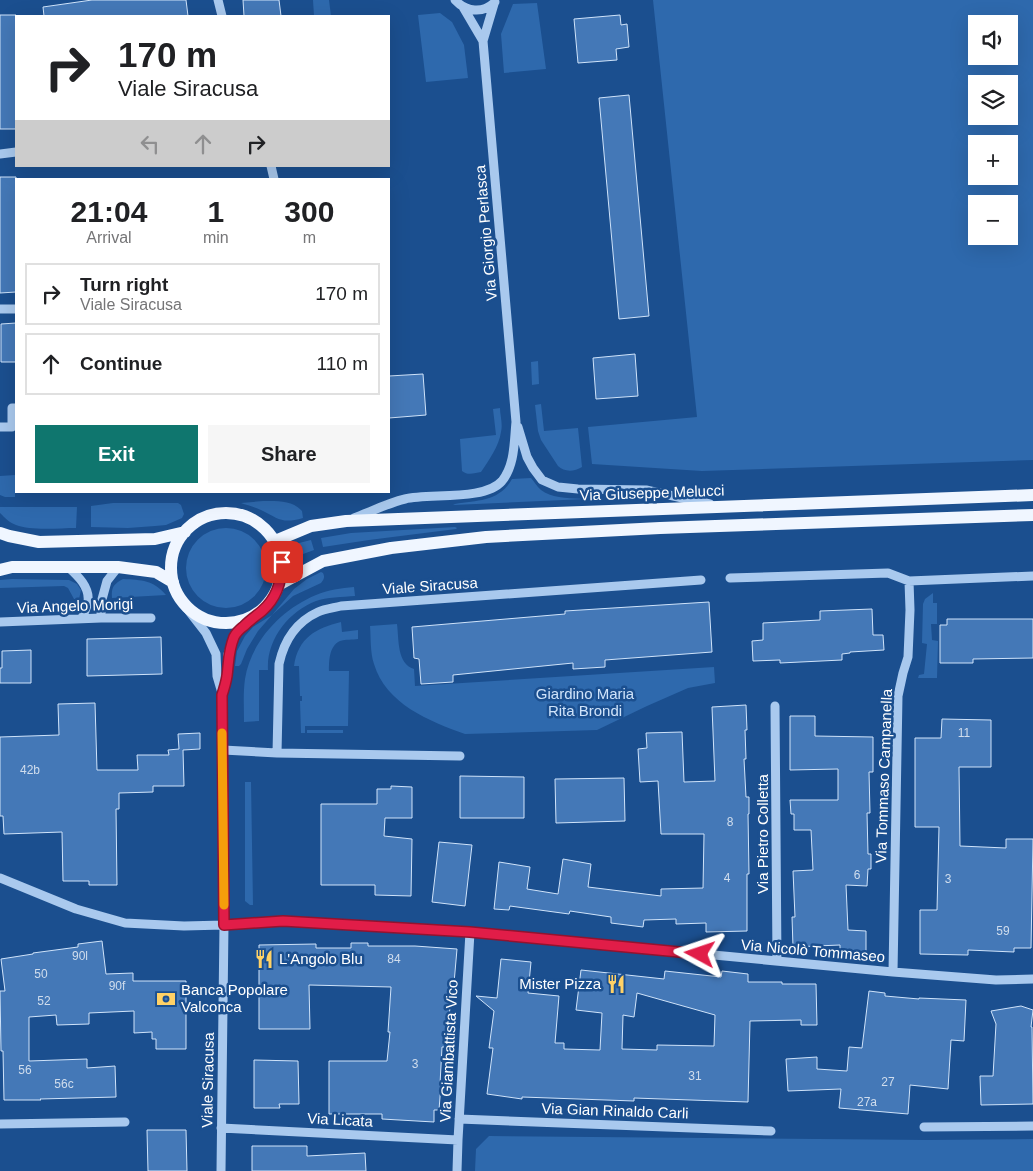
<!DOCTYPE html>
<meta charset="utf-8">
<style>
body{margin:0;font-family:Arial,sans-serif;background:#f6f6f6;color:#202124;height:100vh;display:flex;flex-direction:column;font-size:19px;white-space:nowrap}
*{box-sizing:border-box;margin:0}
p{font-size:16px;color:#757577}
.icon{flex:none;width:28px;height:28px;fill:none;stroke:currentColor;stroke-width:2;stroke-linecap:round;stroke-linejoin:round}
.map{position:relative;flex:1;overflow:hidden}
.panel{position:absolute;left:15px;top:178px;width:375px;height:315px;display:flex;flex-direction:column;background:#fff;border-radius:0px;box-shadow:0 5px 20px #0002}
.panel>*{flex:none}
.top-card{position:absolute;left:15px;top:15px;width:375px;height:152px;border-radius:0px;box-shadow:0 5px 20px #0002;background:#fff;color:#202124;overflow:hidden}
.tools{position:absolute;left:968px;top:15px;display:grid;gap:10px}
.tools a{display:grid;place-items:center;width:50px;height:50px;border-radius:0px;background:#fff;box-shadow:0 5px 20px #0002;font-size:25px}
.pin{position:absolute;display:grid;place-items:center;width:42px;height:42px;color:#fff;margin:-21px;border-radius:10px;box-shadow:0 2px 8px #0006}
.me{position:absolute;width:55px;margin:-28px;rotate:275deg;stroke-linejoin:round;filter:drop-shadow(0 0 4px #0008)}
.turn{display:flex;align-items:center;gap:18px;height:105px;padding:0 20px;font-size:22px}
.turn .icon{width:65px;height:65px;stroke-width:2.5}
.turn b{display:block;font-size:35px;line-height:42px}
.lanes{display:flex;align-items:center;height:48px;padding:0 20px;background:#0003;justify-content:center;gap:25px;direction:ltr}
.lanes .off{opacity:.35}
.eta{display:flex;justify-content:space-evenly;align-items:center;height:85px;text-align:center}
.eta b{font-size:30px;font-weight:800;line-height:35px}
.button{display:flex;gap:10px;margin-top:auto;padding:10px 20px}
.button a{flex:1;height:58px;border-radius:0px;background:#0f766e;color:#fff;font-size:20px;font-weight:800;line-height:58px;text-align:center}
.button a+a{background:#f6f6f6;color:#202124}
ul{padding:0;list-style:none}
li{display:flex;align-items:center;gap:15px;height:62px;margin:0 10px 8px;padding:0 10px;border:2px solid #e0e0e0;border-radius:0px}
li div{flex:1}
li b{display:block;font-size:19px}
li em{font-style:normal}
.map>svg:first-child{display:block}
.green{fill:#2e69ad;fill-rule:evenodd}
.building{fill:#4478b7;stroke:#cfe3fa;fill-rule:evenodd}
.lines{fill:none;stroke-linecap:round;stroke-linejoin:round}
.minor{stroke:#a9c9ee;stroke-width:9}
.major{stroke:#f0f6ff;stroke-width:12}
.route-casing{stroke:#92132f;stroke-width:12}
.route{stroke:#e11d48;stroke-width:9}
.slow{stroke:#f59e0b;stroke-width:9}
.labels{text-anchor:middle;stroke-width:5;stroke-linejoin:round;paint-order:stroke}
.number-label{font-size:12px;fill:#d0dded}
.street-label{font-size:15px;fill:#fff;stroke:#1b4f8f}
.park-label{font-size:15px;fill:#cfe3fa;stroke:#1b4f8f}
.poi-label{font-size:15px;fill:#fff;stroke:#1b4f8f;text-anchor:start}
</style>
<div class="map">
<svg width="1033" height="1171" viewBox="0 0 1033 1171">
<rect width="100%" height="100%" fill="#1b4f8f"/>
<path class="green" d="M313 0H329L331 16H314Z
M653 0H1033V460L702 471 592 464 588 427 697 417ZM976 24H1009V56H976ZM976 84H1009V116H976ZM976 144H1009V176H976ZM976 204H1009V236H976Z
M537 3 546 69 504 73 501 34 513 4Z
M440 13 452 22 464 45 468 78 426 82 418 15Z
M538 361 539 384 532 385 531 362Z
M541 404 544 431 578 428 582 467C574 472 564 472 558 466L541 440 538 431 535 405Z
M500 408C500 415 503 424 501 432 499 446 489 460 481 472 475 473 468 476 462 471L460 439 496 435 493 409Z
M15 475V497H5L0 495V476Z
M531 478C534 481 537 487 541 490 557 502 590 498 608 498L453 505 455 504C478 500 499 502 512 479Z
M263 501C278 501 292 500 302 511L303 518C282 524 279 519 261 510 254 507 247 505 241 503Z
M113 503H178L181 505 184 514 182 518 166 525 155 526 128 528 91 527V506Z
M0 507H77L76 528C59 528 31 531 16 525 10 523 5 518 0 513Z
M455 527 457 528 456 529 369 540 323 547 321 538 351 533Z
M186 568a40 40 0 1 1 80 0a40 40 0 1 1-80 0Z
M311 540 314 550 295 557 291 545Z
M321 572 323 573C325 577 324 579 321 583L293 596 272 615 258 631 247 649 241 664 239 666H235L237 651 245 636 253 627 272 615 294 589 307 579Z
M12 579 69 580 77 584 81 590 79 599H74L68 588 64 586 0 588V580Z
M123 579C142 580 153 580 166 595L112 598C111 587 114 584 123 579Z
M354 587 355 596C343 597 326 597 316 601 289 611 266 640 268 670H259V721L244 722C244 708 243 693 245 679 251 641 282 609 316 595 328 590 341 588 354 587Z
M933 593V603H937V624H931L932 640 938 641 937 678H918L919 675 924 674 927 644 922 643 923 604 925 599Z
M341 622 342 632 358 630V639C353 640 345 639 340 641 329 646 329 661 329 671H349L348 726H305V733H301L300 701H302V696H300L299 666H294C298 638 316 628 341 622Z
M397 624C399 640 397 664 414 669L415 686 714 667 715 683 688 688 647 706 597 730 465 734C429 721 386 704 374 664 370 652 371 638 370 626Z
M307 730H343V733H307Z
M245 782H251L253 905H250L245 901Z
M489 1136 927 1140 1033 1139V1171H475L476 1149Z"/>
<path class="building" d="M92 0H186L188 16H44L43 7Z
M243 0H279L281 16H244Z
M0 15H16V129H0Z
M620 15 621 25 627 24 629 47 616 49 617 60 578 63 574 19Z
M629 95 649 316 619 319 599 98Z
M0 177H16V292L0 293Z
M16 323V362H1V324Z
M635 354 638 396 596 399 593 358Z
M423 374 426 415 389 418V376Z
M709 602 712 652 605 660V667L573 669V663L453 675V682L421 684 419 659 414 658 412 627 565 614V611Z
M872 609 873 635H883L884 650 850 652V653L842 654V660L780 663V660L753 661 752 641 763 640V623L820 620V611Z
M947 619H1033V658L973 659V663H940V625H947Z
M161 637 162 674 87 676V639Z
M31 650V683H0V668H2V651Z
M95 703 97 770H138L137 755H169L168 750 179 749 178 734 200 733V749L183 750 184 786H153V792L119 793V809H116L117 885H89V881H63L62 832 4 834 3 816H0V737L59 735 58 704Z
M746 705 747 730H745L746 759H744L746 797H749V814H748L749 874H747V931L706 932V923L676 924V919L644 920 643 927 611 923V917L570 911 569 914 510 906 509 910 494 909 499 862 530 867 527 889 558 894 563 859 591 864 588 887 661 896V889L703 888 704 834H661L658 781 640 782 638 749 647 748 646 733 682 732 684 782 715 781 712 707Z
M790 716H815V736L873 737V772H869L870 813H867L868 854H871V869H868L867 886 846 885 848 930 866 931V953H840V945L793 947 792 917H795L793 871 813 870 811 830H794V814H791L790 800H838V769L790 770Z
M942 719 991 720V767H959L960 846 1006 848V839H1033L1031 948H1014V952L968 950V955L920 954V910H937L939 827H915V738H941Z
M460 776 524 777V818H460Z
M624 778 625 821 556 823 555 779Z
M391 786 412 787V818H385L384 836 412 839 411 896 375 895V885H321V804H377V789H391Z
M439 842 472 845 465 906 432 902Z
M102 941 106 974 133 973V981H186V1049H156V1039H152V1032L134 1033V1011L89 1013V1024L57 1025 56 1015 29 1017V1061L87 1059V1068L115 1066 116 1097 40 1099 41 1100H4L3 1051H1L0 991H5L1 959 33 954V953L78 947V944Z
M351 943H368V946H415L457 949 452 1006H450L447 1047H442L440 1084H441L439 1110H434V1122L382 1119V1114H329V1061H387L390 1032H388L391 987 309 985 310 1029H259V945L316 944V948H351Z
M501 959 531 962 528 993 559 996 555 1043H564V1049L600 1050 602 1013 576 1010 581 970 664 979 665 971 721 977 722 971 748 974V982H782V984H816L817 1025H801V1020L750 1021 748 1102 634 1098V1101L522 1097V1099L487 1094 493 1048H489L494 1011 476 996 497 998ZM637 993 715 1015 714 1046 657 1045V1050L622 1049 623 1015 634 1017Z
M869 991 885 993V996L919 999V998L966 1000 964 1041 951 1040 948 1089 910 1085 908 1114 839 1108 841 1089 788 1091 786 1059 817 1057V1069L847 1071 849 1047 862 1048Z
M1021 1006 1033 1010 1031 1027H1032L1033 1104 981 1105 980 1076H993L996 1024 991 1011Z
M254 1060 298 1061 299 1104H279L280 1108H254Z
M147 1130H186L187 1171H148Z
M252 1146H307V1156L365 1153 366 1171H252Z"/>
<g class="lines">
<path class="minor" d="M218 0 222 16
M455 0C466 12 483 14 495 2
M463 7 483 41
M0 154 16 152
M271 166 274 179
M0 309H16
M0 427H12V408H16
M518 427 527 457 533 468 542 480 558 487 578 489 646 490 710 504
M354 518C370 512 388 503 405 499 429 493 485 501 502 481 515 465 514 442 516 422L483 41 494 4
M68 567C78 576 90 587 88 602 87 607 84 613 82 618
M730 578 888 573 909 581 1033 576
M185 606 206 633 216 654 217 676 222 693
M101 618V603L107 581 118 567
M0 622 101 618H151
M775 706 777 961
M223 750 277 753 460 756
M277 753 279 664C284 641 296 622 318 612 325 609 333 608 341 606L701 580
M0 878 76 909 125 923 184 926 224 925 283 921 470 932 893 972 996 980 1033 979
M893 972 898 696 903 673 908 657 910 610 909 581
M459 1119 771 1131
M0 1124 125 1122
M924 1127 1033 1126
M221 1128 458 1140
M221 1171 224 925 222 695 227 675 228 654 235 635 251 618
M457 1171 458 1140 470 932"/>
<path class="major" d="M171 568a55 55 0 1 1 110 0a55 55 0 1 1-110 0Z
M0 533 9 536 39 542 155 539 185 532
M275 541 311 526 346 521 1033 495
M0 570 12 567H118L156 572 173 582
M280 584 323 561 391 548 486 537 660 528 1033 515"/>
</g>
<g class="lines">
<g class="route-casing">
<path id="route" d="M282 562C282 581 277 598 262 611 256 616 250 620 244 626 240 629 236 633 234 637 228 652 229 661 227 676 226 682 224 689 222 695L224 925 283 921 470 932 700 954"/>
</g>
<use href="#route" class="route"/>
<path class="slow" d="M222 733 224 905"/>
</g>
<defs>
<g id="restaurant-bare" transform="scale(1.5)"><path d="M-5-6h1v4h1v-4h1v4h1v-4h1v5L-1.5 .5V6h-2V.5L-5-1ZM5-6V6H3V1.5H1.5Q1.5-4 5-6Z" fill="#ffd166" stroke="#1b4f8f" stroke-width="2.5" paint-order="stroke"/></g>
<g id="bank-bare" transform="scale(1.5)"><path d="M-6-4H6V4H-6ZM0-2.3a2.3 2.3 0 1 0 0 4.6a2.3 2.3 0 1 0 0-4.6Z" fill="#ffd166" stroke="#1b4f8f" stroke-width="2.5" paint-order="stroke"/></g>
</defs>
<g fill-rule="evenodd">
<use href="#restaurant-bare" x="264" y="959"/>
<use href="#restaurant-bare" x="616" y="984"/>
<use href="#bank-bare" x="166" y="999"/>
</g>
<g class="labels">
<g class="number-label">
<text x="964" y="737">11</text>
<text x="30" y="774">42b</text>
<text x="730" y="826">8</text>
<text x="857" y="879">6</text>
<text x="727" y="882">4</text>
<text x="948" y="883">3</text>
<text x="1003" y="935">59</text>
<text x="80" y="960">90l</text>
<text x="394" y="963">84</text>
<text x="41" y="978">50</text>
<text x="117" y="990">90f</text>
<text x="44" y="1005">52</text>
<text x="415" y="1068">3</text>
<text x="25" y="1074">56</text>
<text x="695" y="1080">31</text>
<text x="888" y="1086">27</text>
<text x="64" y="1088">56c</text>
<text x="867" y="1106">27a</text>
</g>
<g class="street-label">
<text transform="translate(486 233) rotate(-95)" y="5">Via Giorgio Perlasca</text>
<text transform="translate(652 493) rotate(-2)" y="5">Via Giuseppe Melucci</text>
<text transform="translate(430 586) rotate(-4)" y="5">Viale Siracusa</text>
<text transform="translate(75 606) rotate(-2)" y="5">Via Angelo Morigi</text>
<text transform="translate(884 776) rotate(-88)" y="5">Via Tommaso Campanella</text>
<text transform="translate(763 834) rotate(-90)" y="5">Via Pietro Colletta</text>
<text transform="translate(813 951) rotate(5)" y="5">Via Nicolò Tommaseo</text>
<text transform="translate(449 1051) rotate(-87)" y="5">Via Giambattista Vico</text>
<text transform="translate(208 1080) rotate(-89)" y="5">Viale Siracusa</text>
<text transform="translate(615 1111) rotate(2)" y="5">Via Gian Rinaldo Carli</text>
<text transform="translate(340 1120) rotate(3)" y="5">Via Licata</text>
</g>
<g class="park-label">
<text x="585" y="699">Giardino Maria<tspan x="585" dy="17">Rita Brondi</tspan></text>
</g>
<g class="poi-label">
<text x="279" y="964">L'Angolo Blu</text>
<text x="601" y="989" text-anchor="end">Mister Pizza</text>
<text x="181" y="995">Banca Popolare<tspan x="181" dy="17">Valconca</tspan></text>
</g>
</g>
</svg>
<div class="tools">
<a><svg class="icon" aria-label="sound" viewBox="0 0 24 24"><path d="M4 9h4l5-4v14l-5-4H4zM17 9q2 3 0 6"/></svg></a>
<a><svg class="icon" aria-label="layers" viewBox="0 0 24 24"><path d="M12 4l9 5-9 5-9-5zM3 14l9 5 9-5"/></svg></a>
<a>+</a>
<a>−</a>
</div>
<div class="pin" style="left:282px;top:562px;background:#d93025"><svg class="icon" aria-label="arrive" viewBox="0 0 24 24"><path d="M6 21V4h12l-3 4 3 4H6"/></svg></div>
<svg class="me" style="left:700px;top:954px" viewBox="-20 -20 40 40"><path d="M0-17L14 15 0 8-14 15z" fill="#e11d48" stroke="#fff" stroke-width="4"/></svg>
<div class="top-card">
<div class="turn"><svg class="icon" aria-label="right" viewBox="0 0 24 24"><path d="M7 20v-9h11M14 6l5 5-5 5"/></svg><div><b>170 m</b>Viale Siracusa</div></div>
<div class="lanes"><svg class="icon off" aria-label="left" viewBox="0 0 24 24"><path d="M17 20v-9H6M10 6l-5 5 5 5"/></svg><svg class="icon off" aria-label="ahead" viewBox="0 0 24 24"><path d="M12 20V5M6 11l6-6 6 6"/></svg><svg class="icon" aria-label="right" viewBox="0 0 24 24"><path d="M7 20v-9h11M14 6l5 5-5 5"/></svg></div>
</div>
<section class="panel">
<div class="eta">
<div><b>21:04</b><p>Arrival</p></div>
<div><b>1</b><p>min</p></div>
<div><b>300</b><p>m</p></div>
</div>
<ul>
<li><svg class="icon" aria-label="right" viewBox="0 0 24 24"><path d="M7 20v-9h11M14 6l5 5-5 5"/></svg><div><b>Turn right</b><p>Viale Siracusa</p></div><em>170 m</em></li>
<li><svg class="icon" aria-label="ahead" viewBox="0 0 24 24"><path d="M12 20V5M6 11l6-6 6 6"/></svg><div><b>Continue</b></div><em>110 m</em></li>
</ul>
<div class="button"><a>Exit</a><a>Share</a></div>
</section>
</div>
